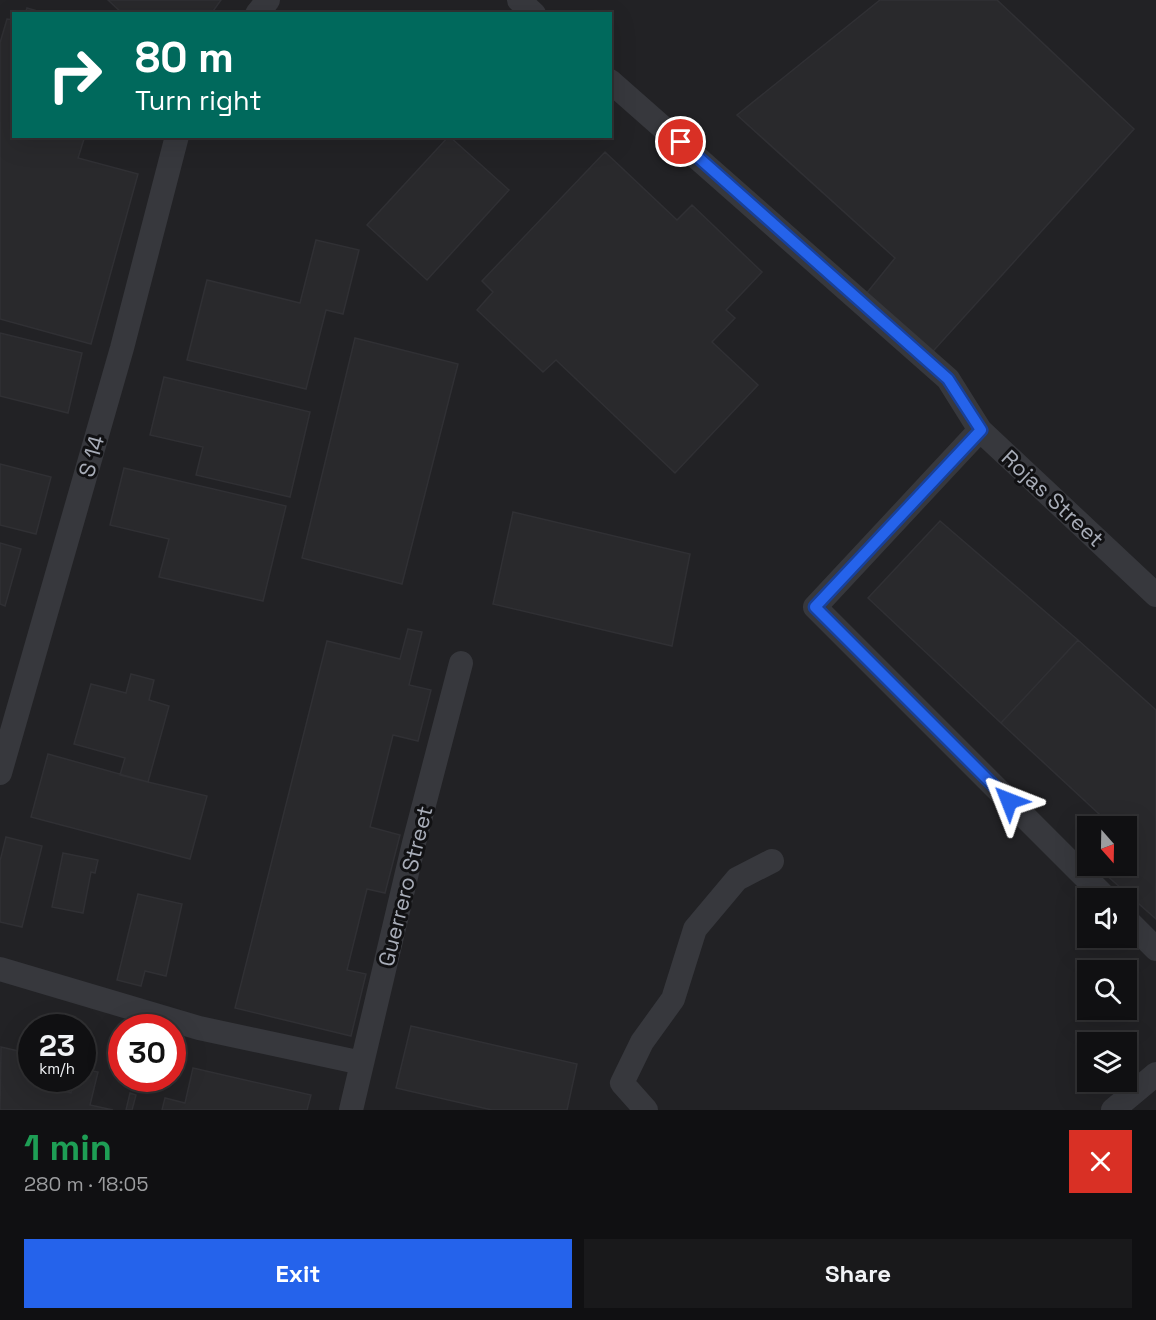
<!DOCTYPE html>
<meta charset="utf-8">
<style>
body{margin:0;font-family:"Space Grotesk",sans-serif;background:#19191b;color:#f1f3f6;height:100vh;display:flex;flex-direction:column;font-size:22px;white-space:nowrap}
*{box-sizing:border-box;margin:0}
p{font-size:20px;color:#9c9d9f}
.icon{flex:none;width:33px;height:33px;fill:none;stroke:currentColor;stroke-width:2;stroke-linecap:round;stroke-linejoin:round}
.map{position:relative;height:1110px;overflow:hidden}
.panel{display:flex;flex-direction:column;background:#101012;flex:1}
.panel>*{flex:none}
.top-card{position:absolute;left:12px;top:12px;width:600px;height:126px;border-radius:0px;box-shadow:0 6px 24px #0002,0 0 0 2px #303032;background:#00695c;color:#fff;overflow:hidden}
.needle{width:39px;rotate:160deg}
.controls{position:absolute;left:1077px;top:816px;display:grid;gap:12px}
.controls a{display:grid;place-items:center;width:60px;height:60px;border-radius:0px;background:#101012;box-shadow:0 6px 24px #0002,0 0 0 2px #303032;font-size:30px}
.speed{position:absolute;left:18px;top:1014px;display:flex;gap:12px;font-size:30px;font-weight:700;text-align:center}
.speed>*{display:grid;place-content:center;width:78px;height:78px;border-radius:50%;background:#101012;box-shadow:0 6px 24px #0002,0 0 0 2px #303032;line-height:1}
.speed small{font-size:15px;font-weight:400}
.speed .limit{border:9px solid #d22;background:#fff;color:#111}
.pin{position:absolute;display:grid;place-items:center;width:51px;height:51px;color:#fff;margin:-26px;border:3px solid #fff;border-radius:50%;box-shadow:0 2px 6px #0007}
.me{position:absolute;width:66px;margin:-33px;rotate:315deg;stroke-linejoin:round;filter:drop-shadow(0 0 4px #0008)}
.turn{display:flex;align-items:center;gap:21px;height:126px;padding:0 24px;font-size:27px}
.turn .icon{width:78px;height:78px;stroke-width:2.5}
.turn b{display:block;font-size:42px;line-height:51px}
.round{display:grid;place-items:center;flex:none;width:63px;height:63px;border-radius:0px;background:#19191b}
.summary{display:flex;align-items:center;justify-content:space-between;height:102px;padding:0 24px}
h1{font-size:36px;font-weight:600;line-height:45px;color:#1e9e55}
.button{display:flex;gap:12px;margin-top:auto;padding:12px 24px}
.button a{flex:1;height:69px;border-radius:0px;background:#2563eb;color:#fff;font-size:24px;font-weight:600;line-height:69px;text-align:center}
.button a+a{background:#19191b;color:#f1f3f6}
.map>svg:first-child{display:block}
.built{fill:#222225;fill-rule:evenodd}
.building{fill:#29292c;stroke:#303034;stroke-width:1.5}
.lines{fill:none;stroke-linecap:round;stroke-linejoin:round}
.minor{stroke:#37383d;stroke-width:24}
.route-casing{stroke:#184099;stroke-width:15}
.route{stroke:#2563eb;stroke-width:10}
.labels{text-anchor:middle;stroke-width:6;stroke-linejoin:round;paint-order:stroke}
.street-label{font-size:22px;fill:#a8adb8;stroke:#111113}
</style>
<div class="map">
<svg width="1156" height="1110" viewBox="0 0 1156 1110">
<rect width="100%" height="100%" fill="#161618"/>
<path class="built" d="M0 0H1156V1110H0ZM14 14H610V136H14ZM1088 826H1126V866H1088ZM1088 898H1126V938H1088ZM1088 970H1126V1010H1088ZM32 1028H82V1078H32ZM122 1028H172V1078H122ZM1088 1042H1126V1082H1088Z"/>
<path class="building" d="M108 0H221L211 14H123Z
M880 0H997L1134 129 926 359 866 294 895 258 737 115Z
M27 8 48 14H25Z
M7 19 14 20V136H85L78 158 138 174 91 344 0 319V43Z
M449 136 509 190 427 280 367 225Z
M605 152 677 220 692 205 762 272 726 310 735 318 712 342 758 385 675 473 556 360 543 372 477 310 493 292 482 281Z
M316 240 359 250 343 314 326 310 306 389 187 360 207 280 300 303Z
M0 333 82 353 68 413 0 396Z
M355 338 458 364 402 584 302 558Z
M164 377 310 412 290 497 196 475 203 447 150 435Z
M0 464 51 477 36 534 0 525Z
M124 468 286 506 263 601 159 577 169 539 110 525Z
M513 512 690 554 672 646 493 604Z
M940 521 1078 640 1001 723 868 598Z
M0 543 21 549 5 606 0 604Z
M408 629 422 632 409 685 431 690 418 741 393 735 370 827 400 835 385 893 367 889 347 970 366 974 351 1036 235 1008 327 641 400 659Z
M1078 640 1156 710V919L1096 866H1126V826H1112L1001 723Z
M131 674 154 680 149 700 169 706 148 782 120 775 125 758 74 744 91 684 126 693Z
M48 754 148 782 207 796 190 859 31 817Z
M6 837 42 846 22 927 0 922V861Z
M63 853 98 860 95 873 91 872 83 913 52 907Z
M138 894 182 904 166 976 145 971 141 986 117 980Z
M411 1026 577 1064 567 1110H492L396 1088Z
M1 1047 32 1054V1078H58L56 1090 71 1093 75 1078H82V1069L98 1072 90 1105 113 1110H0Z
M193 1068 311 1095 307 1110H162L165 1098 185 1103Z
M130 1093 136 1095 132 1110H126Z"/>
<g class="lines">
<path class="minor" d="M519 0 534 14
M257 14 268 0
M610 81 948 379 980 430 1156 595
M980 430 815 607 1106 898
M0 773 122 348 177 136
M1126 919 1156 949
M0 969 199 1028 362 1063
M351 1110 414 843 461 663
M646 1110 622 1083 642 1042 673 999 695 929 737 879 772 861
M1113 1110 1156 1074"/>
</g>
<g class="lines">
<g class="route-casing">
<path id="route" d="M681 142 948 379 981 430 815 607 1009 801"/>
</g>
<use href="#route" class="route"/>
</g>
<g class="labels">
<g class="street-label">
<text transform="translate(91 456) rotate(-74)" y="8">S 14</text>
<text transform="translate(1053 498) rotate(43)" y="8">Rojas Street</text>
<text transform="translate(405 886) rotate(-76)" y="8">Guerrero Street</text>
</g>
</g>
</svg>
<div class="controls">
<a><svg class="needle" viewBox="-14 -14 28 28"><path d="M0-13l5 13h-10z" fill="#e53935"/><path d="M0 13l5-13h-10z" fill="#9c9d9f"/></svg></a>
<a><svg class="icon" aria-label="sound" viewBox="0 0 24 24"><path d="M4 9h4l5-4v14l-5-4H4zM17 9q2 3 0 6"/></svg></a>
<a><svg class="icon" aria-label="search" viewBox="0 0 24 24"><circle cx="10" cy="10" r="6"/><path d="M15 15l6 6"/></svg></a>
<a><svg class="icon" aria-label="layers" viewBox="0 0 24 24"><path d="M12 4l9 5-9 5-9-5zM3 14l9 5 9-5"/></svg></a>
</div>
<div class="speed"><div>23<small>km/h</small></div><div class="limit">30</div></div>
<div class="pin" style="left:681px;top:142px;background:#d93025"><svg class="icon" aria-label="arrive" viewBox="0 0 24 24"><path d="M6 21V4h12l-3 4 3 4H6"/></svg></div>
<svg class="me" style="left:1009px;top:801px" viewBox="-20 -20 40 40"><path d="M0-17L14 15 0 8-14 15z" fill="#2563eb" stroke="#fff" stroke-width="4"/></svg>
<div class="top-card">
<div class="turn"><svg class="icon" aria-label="right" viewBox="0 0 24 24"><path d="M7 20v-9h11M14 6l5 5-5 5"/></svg><div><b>80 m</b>Turn right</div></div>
</div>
</div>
<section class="panel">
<div class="summary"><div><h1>1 min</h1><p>280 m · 18:05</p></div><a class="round" style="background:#d93025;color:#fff"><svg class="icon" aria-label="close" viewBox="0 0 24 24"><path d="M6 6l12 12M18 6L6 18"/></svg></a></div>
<div class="button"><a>Exit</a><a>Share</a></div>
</section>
